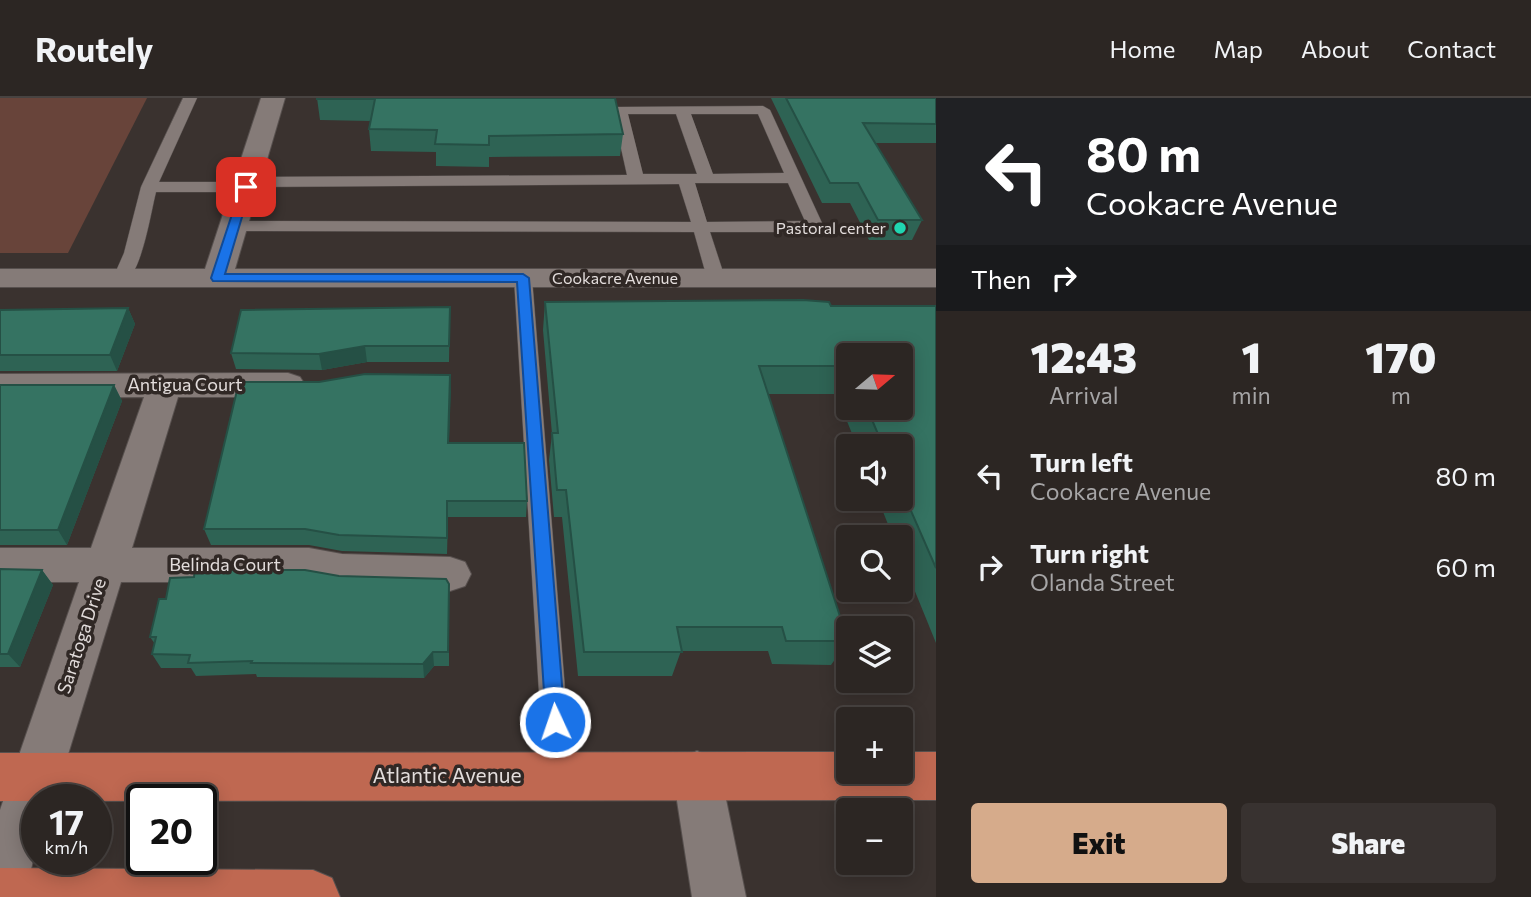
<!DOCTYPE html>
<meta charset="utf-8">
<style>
body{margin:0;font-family:Commissioner,sans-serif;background:#383230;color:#f1f3f6;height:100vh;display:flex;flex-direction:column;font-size:26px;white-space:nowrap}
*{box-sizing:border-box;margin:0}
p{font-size:23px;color:#a6a5a6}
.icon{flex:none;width:38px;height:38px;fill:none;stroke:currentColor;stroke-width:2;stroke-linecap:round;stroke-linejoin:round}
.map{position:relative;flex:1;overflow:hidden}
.sheet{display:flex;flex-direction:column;background:#2c2623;width:595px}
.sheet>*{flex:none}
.top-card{background:#202124;color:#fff;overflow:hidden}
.needle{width:46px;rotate:71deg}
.controls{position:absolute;left:836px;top:245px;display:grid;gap:14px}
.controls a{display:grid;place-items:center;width:77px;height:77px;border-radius:7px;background:#2c2623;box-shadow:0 4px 18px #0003,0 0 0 2px #484341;font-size:35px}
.speed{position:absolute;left:21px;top:686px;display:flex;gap:14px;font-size:35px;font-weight:700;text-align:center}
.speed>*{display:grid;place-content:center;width:91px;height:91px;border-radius:50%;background:#2c2623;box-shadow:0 4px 18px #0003,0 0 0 2px #484341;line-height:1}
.speed small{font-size:18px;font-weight:400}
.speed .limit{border:4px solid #111;border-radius:10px;background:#fff;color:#111}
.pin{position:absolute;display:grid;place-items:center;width:60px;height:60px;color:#fff;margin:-30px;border-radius:14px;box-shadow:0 4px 10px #0006}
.me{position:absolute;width:77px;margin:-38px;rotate:357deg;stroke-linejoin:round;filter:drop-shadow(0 0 5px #0008)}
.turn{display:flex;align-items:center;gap:24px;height:147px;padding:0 35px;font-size:32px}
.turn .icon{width:91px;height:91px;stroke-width:2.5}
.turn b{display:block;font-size:49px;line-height:60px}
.then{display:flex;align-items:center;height:66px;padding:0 35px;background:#0003;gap:14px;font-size:26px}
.eta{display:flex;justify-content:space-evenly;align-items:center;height:119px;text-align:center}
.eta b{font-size:42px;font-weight:800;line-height:49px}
.button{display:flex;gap:14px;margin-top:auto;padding:14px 35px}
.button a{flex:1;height:80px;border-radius:7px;background:#d6ab8b;color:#111;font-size:28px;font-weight:800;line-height:80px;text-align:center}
.button a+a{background:#383230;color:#f1f3f6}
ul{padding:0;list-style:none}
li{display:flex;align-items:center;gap:21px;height:91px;padding:0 35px}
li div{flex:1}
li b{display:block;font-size:26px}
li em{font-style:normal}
header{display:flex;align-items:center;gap:42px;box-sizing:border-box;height:98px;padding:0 35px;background:#2c2623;border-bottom:2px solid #484341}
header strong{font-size:33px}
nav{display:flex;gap:38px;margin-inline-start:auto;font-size:24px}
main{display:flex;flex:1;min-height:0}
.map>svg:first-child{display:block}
.green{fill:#68443a}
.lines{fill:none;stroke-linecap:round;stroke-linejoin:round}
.service-casing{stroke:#57504e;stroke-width:1}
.minor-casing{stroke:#57504e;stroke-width:2}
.primary-casing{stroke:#57504e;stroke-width:2}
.service{fill:#857b78;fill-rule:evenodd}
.minor{fill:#857b78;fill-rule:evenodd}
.primary{fill:#bf6851;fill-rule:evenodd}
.wall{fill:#2e6354;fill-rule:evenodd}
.shaded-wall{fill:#255045}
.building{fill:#357362;stroke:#255045;stroke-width:2}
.route{fill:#1a73e8;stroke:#114b97;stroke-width:2}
.poi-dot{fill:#20d5b0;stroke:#302825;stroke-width:2.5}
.labels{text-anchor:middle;stroke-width:7;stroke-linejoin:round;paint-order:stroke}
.far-poi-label{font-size:16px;fill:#e3dddc;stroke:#302825;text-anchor:end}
.far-street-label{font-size:16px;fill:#e3dddc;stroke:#302825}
.street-label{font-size:18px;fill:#e3dddc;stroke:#302825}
.near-street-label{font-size:21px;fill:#e3dddc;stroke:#302825}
</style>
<header>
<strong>Routely</strong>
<nav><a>Home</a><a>Map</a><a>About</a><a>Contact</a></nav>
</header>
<main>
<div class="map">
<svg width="936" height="799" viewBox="0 0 936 799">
<rect width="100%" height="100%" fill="#3a322f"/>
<path class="green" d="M0 0H147L68 155H0Z"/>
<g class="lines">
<g class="service-casing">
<path id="service" d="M183 0H197L159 84H239L247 79 627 77 613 14 618 9 763 8 770 12 822 125 802 134H710L725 180 716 185 707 180 694 134 233 133 225 128 233 123 691 124 679 86 253 89 245 94H156C151 113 141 181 122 185L116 184 113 180 124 155 141 89ZM628 16H676L697 76H643ZM691 16H758L784 75 713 76ZM695 85H788L805 123 707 124Z
M523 175 532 180 572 678 568 688 558 692 548 688 544 678 514 180Z"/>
</g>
<g class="minor-casing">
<path id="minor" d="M261 0H285L235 171H936V189H0V171H205Z
M288 275 300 279 305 287 300 295 288 299H178L132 450H309L342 456 450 459 465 464 471 476 465 488 450 493 342 490 309 484H121L54 702H37C37 737 36 766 22 799H0V712L79 484H0V450H91L144 299 0 300V276Z
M697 653 714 660 721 677 746 799H692L673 677 680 660Z"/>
</g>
<g class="primary-casing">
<path id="primary" d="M849 654V674H901V654H936V702L0 703V655Z
M0 770 313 772 332 780 340 799H0Z"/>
</g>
<use href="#service" class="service"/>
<use href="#minor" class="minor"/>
<use href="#primary" class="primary"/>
</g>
<path class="wall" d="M317 0 616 6 623 36 620 58 489 59V69L436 68V54L371 53 369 31 371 23 320 22Z
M771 0H936V45H875L922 122 912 142H869L850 105H822Z
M545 204 831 208H936V545L901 459V439H893L878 401H901V348H857L836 296H768L848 543 831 567 772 566 768 553H681L672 578H578L562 419H554L549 362 552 336 543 232ZM849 257 901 310H849Z
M450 209 449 264H367L322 272 236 271 231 255Z
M128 210 135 226 117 273H0V212Z
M450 277 449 345 527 403 526 419H448L447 456 342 453 309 447H211L204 431 319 284Z
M0 287H114L122 303 67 447H0Z
M0 472H42L53 487 20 569H0Z
M339 478 449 486V568H434L424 580 257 579 256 576 196 578 191 570H161L152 556 155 546 150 539 166 501Z"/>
<path class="shaded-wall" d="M128 210 135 226 117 273 110 257Z
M365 248 367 264 322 272 319 256Z
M450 277 451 294 448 362V345Z
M114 287 122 303 67 447 58 432Z
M42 472 53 487 20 569 8 556Z
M433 554 434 568 424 580 423 566Z"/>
<path class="building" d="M317 0H615L623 36 489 38V47L435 46 437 32 369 31 375 1H317Z
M786 0H936V26L863 25 922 122H878L858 85H830Z
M803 202 829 204 831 208H936V470L901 390V348H883L867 310H901V257H849V268H759L848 543H786L782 529H677L682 554H584L566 392H557L552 335H558L545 204Z
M450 209 449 248H365L319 256 231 255 241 212Z
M128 210 110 257H0V212Z
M365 276 450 277 448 345H524L527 403H447V440L339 437 305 431H204L239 284H319Z
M0 287H114L58 432H0Z
M0 471 42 472 8 556H0Z
M195 472H305L339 478 446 481 449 486 448 554H433L423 566 251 565 252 563 188 565 190 557 152 556 156 539H150L159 501H166L170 480 194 479Z"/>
<path class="route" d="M242 86 251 89 225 176H523L529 180 565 624 562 631 555 633 549 631 546 624 517 184 213 183 211 180Z"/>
<circle class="poi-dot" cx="900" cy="130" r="7"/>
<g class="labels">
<g class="far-poi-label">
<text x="886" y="136">Pastoral center</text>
</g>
<g class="far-street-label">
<text x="615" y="186">Cookacre Avenue</text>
</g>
<g class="street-label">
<text x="185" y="293">Antigua Court</text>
<text x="225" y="473">Belinda Court</text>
<text transform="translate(82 538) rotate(-72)" y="6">Saratoga Drive</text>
</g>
<g class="near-street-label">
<text x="447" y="685">Atlantic Avenue</text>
</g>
</g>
</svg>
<div class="controls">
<a><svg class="needle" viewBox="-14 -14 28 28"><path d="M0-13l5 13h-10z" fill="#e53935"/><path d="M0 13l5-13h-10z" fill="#a6a5a6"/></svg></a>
<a><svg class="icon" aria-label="sound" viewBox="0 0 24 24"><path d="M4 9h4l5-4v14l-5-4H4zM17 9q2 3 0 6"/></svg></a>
<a><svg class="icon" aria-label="search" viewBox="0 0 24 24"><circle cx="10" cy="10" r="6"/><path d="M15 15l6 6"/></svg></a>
<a><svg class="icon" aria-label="layers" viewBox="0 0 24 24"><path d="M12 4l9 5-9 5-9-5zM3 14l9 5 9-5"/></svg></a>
<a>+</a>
<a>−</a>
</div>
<div class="speed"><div>17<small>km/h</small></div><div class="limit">20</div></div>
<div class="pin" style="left:246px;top:89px;background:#d93025"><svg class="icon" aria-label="arrive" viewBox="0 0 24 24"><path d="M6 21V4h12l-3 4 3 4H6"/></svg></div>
<svg class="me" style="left:555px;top:624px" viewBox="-20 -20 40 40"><circle r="17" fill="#1a73e8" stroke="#fff" stroke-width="3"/><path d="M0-11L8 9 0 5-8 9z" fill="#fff"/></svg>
</div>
<section class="sheet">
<div class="top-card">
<div class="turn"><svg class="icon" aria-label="left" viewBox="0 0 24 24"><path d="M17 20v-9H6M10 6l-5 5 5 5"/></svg><div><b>80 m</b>Cookacre Avenue</div></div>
<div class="then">Then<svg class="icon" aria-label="right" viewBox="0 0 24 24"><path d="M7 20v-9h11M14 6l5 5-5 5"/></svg></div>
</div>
<div class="eta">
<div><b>12:43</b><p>Arrival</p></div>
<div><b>1</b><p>min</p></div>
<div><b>170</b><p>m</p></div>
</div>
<ul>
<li><svg class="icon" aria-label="left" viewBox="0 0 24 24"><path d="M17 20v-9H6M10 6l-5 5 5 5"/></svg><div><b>Turn left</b><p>Cookacre Avenue</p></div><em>80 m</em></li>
<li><svg class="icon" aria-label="right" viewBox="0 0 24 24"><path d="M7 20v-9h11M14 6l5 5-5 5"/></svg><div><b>Turn right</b><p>Olanda Street</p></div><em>60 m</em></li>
</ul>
<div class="button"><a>Exit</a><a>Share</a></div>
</section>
</main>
